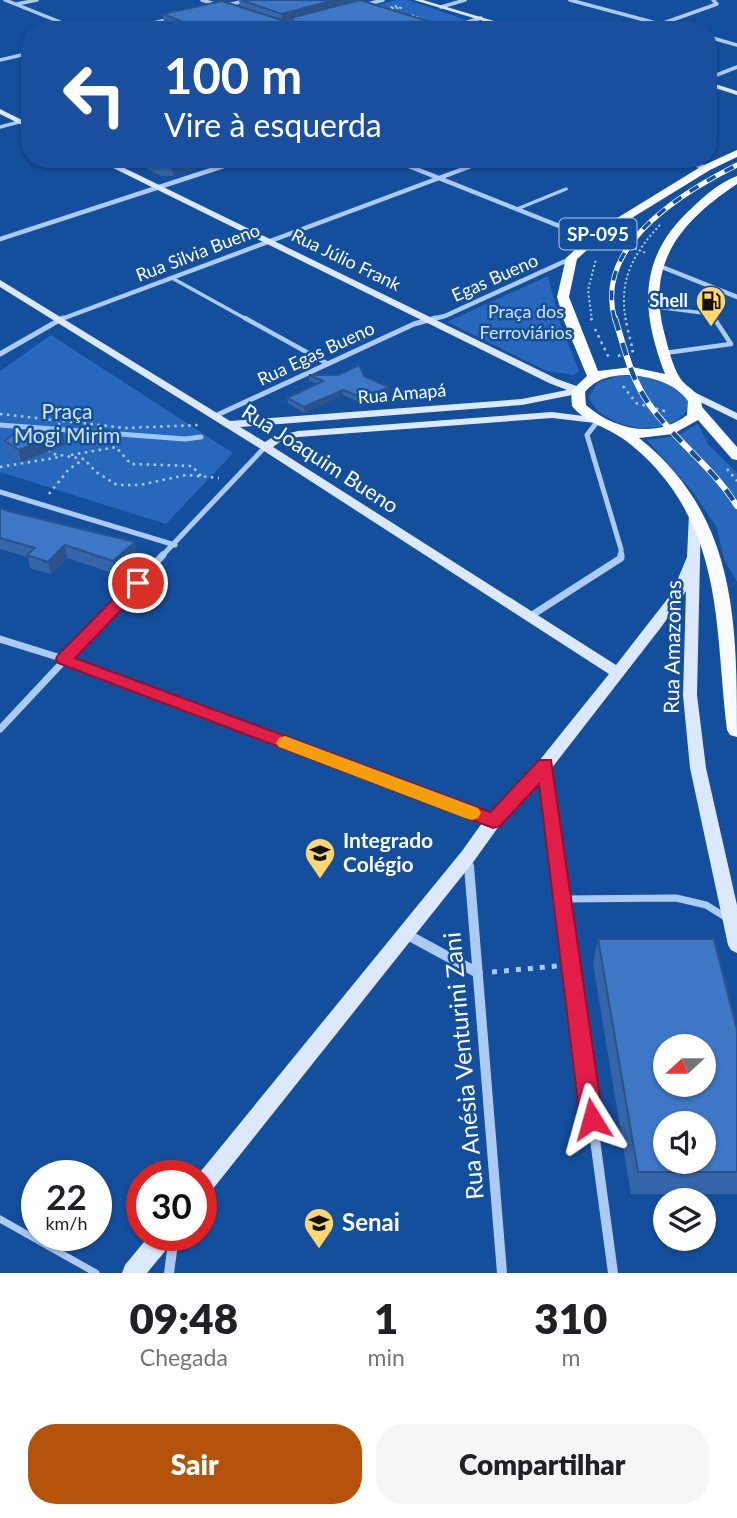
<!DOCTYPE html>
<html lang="pt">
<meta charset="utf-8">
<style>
body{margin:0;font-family:Lato,sans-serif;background:#f6f6f6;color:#202124;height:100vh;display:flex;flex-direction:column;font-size:26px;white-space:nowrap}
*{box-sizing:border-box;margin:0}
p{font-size:23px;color:#757577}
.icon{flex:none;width:38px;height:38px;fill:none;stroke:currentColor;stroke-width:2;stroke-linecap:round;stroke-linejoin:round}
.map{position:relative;height:1273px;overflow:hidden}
.sheet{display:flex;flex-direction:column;background:#fff;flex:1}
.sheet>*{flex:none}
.hud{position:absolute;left:21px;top:21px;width:696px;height:147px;border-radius:28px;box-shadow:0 2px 5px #0004;background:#1a4fa0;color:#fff;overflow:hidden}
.needle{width:46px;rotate:249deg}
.fabs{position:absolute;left:653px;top:1034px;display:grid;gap:14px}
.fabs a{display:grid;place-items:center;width:63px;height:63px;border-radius:50%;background:#fff;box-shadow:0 2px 5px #0004;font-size:35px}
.speed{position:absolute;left:21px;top:1160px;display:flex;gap:14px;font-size:35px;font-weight:700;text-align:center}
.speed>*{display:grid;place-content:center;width:91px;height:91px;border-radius:50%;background:#fff;box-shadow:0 2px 5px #0004;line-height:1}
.speed small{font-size:18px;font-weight:400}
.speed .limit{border:10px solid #d22;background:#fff;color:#111}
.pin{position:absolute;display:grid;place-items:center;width:60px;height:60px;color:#fff;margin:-30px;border:4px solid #fff;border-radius:50%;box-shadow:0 2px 7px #0007}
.me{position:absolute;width:77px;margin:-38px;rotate:352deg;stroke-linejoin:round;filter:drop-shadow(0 0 5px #0008)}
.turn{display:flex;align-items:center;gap:24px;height:147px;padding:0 28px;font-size:32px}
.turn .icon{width:91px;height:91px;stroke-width:2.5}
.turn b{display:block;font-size:49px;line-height:60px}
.eta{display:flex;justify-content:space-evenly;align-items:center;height:119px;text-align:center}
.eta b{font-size:42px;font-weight:800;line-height:49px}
.cta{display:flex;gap:14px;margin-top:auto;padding:14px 28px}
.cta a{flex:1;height:80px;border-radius:28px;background:#b45309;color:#fff;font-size:28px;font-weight:800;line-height:80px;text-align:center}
.cta a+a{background:#f6f6f6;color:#202124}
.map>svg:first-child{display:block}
.green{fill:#2868bc}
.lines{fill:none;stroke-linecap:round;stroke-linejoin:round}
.stream{stroke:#9ec6f6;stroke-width:5}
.path-far2{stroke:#accbf3;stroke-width:2;stroke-dasharray:2 2.5;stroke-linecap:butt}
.path-far1{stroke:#accbf3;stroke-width:2.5;stroke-dasharray:2.5 4.5;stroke-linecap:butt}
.path{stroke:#accbf3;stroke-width:5;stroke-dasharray:5 7;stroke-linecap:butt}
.lane-far2{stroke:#accbf3;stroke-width:3.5}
.lane-far1{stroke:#accbf3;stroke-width:4.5}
.lane{stroke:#accbf3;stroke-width:7}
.street-far4{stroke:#accbf3;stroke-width:3.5}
.street-far3{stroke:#accbf3;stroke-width:4.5}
.street-far2{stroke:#accbf3;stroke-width:5}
.street-far1{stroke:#accbf3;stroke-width:7}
.street{stroke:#accbf3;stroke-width:10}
.secondary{fill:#dce9fd;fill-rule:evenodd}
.primary{fill:#f8fbff;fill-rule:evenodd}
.rail-far1-casing{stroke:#fff;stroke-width:5}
.rail-casing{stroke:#fff;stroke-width:6}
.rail-far1{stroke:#144f9e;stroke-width:3.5;stroke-dasharray:10;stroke-linecap:butt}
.rail{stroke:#144f9e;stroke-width:4.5;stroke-dasharray:13;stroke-linecap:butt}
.wall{fill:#3466a9}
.shaded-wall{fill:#2b538a}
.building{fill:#3d77c5;stroke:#2b538a;stroke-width:2;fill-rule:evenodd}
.route{fill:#e11d48;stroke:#92132f;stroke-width:2}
.slow{fill:#f59e0b}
.labels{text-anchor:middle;stroke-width:5;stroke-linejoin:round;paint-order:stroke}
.far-street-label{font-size:18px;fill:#fff;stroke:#144f9e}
.far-poi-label{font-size:18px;font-weight:bold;fill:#fff;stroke:#144f9e;text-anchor:end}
.far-park-label{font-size:18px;fill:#d4e6fd;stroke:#144f9e}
.shield{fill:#144f9e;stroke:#b8cae2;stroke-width:2}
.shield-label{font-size:19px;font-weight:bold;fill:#fff}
.park-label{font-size:21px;fill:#d4e6fd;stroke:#144f9e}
.street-label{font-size:21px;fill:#fff;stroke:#144f9e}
.poi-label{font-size:21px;font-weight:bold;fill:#fff;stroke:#144f9e;text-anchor:start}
.near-street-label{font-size:24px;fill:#fff;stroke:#144f9e}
.near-poi-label{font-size:24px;font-weight:bold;fill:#fff;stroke:#144f9e;text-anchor:start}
</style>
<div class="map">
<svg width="737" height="1273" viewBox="0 0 737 1273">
<rect width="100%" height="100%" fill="#144f9e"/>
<path class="green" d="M396 0H408L466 20 430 30H301L296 26Z
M548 276 560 323 579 371 574 375 547 371 447 322Z
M51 335 233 453 166 524 0 472V371Z
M633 375C646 377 706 390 684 414 662 439 600 428 589 397L597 383 618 376Z
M698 424 708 444 737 473V582L724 559 717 528 694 493 647 440 677 436Z"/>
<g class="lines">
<path class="stream" d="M0 425 185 439 201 437"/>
<path class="path-far2" d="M395 6 401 8H390Z
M412 15 428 22
M614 240 646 253
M592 320 588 290 596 259
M626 320C618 280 634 252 661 224"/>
<path class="path-far1" d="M591 318 592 322
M595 329 610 360
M618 356 633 351 625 318
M623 386 636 403 668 412
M0 414 126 428 200 425
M51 437 61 421
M48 450 54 454 84 459 96 472 117 485H140L186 475 219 478
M71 455 116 447 131 464 192 466 201 476
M0 467 60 457
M727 469 737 481
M49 494 69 469 84 459"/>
<path class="path" d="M492 972 557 966"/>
<path class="lane-far2" d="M517 209 566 189
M172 278 248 320
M656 307 711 314 715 320"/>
<path class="lane-far1" d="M245 318 328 364
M665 353 731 344 714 318"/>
<path class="lane" d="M563 899 676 898 706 905 727 918
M0 1219 96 1273"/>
<path class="street-far4" d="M5 0 80 30
M202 0 221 6
M570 0 682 30
M17 4 37 0
M364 5 383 0
M223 6 249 0
M441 7 465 0
M124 30 170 19
M441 30 481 18
M644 30 717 4 713 0
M709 37 737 45
M0 60 30 53
M709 78 737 67
M0 127 30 119"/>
<path class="street-far3" d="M391 159 592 239
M680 159 706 168
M0 239 245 159
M657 265 737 297
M59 320 490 159
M429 320 445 316 572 258"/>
<path class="street-far2" d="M0 354 63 318
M215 416 414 324 436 318
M597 422 587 435 621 549V557
M0 492 175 545
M161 557 265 447"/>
<path class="street-far1" d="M529 617 621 558V555
M0 639 64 659 492 821
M0 729 163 555
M545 767 559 868
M468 859 469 868"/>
<path class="street" d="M469 866 502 1273
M558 866 613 1273
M406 934 478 973
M169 1273 174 1236"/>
<path class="secondary" d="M414 0H423L524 30H513Z
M709 82 737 91V95L709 86Z
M0 109 30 124V129L0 114Z
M95 159H106L557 379 582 388V393L522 405 240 427 265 442 273 437 298 431 552 412 599 418 601 420 595 423 552 418 298 437 281 441 273 447 616 665 672 593 687 557 689 514 695 510 701 514 697 695 706 768 737 905V953L731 950 728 945 690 768 683 695 686 591 662 626 551 769 499 826 474 861 208 1195 201 1198V1176H197L462 851 487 816 539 761 609 674 261 449 0 287V280L230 421 522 399 567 390 549 383Z
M690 390 737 413V420L686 395 685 393Z
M149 1236H174L171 1244 147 1273H122L125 1265Z"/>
<path class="primary" d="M737 150V157L710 170 604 235 577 259 569 297 598 371 632 367 665 374C640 309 638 256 693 207 705 195 721 182 737 176V184C682 221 646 261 664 332 668 347 672 365 680 378 686 388 702 392 702 407L737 447V460L732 459 698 420 673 434 639 438C737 516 737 622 737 737L730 735 727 730C715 632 724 539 650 462 640 452 629 442 617 435 601 425 585 422 572 406L571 391 587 376 564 321 557 297 566 258 596 231 702 166ZM632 375C654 378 675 383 688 401L687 415C656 439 614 430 586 405L585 392C598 377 613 375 632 375Z"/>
<g class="rail-far1-casing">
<path id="rail-far1" d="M615 320C593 246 681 193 737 165"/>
</g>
<g class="rail-casing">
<path id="rail" d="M615 318C624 347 631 379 649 404 675 441 713 467 737 506"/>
</g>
<use href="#rail-far1" class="rail-far1"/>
<use href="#rail" class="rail"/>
</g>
<path class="wall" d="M239 0 456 30H176L164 25 163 14 240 7Z
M128 159H224L173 176H161Z
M309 375 365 377 389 387V393L364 404 343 395 304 413 288 403 287 398 317 384 309 381Z
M63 433 65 445 21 462 8 453 5 441Z
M0 508 137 555 115 574 67 558 51 574 30 568 28 557 0 549Z
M598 939 737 1030V1194H631L593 963Z"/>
<path class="shaded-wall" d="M334 0H360V2L282 22V14Z
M211 22 212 30H193V26Z
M171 159H224L173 176Z
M389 387V393L364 404V398Z
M343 390V395L304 413V407Z
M63 433 65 445 21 462 19 450Z
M135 542 137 555 115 574 113 561Z
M65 545 67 558 51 574 48 562Z"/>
<path class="building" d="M241 0H334L282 14Z
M360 0 456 30H235L211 22 193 26 163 14 222 1 291 23 294 17Z
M359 365 365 377 389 387 364 398 343 390 304 407 287 398 323 381 309 375H338Z
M17 431 63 433 19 450 5 441Z
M0 508 8 511 135 542 113 561 65 545 48 562 27 555 35 548 0 538Z
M598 939H714L737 1030V1172H638ZM665 1046H704V1085H665ZM665 1124H704V1162H665Z"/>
<path class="route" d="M138 578 145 583 143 587 75 658 490 812 539 760H551L603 1119 600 1127 592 1130 583 1127 580 1119 539 784 500 826 493 828 58 663 56 659 58 655 132 580Z"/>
<path class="slow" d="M285 736 478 808 481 813 478 818 472 820 465 818 279 747 276 743 279 738Z"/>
<defs>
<g id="fuel-pin" transform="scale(1.575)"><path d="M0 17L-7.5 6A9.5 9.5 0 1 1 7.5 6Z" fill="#ffd76e" stroke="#144f9e"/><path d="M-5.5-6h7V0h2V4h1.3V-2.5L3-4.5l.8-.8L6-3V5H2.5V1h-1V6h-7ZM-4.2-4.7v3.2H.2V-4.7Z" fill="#111"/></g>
<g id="school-pin" transform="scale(1.575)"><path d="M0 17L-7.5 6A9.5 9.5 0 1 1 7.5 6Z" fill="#ffd76e" stroke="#144f9e"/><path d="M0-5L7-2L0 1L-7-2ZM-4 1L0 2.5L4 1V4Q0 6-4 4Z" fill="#111"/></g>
<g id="university-pin" transform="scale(1.575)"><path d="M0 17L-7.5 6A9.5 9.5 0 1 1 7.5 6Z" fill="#ffd76e" stroke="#144f9e"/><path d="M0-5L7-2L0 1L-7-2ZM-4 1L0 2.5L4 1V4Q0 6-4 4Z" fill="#111"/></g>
</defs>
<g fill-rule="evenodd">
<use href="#fuel-pin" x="711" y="301"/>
<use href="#school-pin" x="320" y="853"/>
<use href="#university-pin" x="319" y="1223"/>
</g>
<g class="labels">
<g class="far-street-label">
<text transform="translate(198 253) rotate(-21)" y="6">Rua Silvia Bueno</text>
<text transform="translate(346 260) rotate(26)" y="6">Rua Júlio Frank</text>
<text transform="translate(495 278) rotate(-24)" y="6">Egas Bueno</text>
<text transform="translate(316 354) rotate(-25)" y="6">Rua Egas Bueno</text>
<text transform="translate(402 394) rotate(-5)" y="6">Rua Amapá</text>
</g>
<g class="far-poi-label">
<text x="688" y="307">Shell</text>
</g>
<g class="far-park-label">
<text x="526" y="318">Praça dos<tspan x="526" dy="21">Ferroviários</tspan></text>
</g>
<rect class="shield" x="559.5" y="218.5" width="77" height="31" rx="5"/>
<g class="shield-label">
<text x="598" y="241">SP-095</text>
</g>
<g class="park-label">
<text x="67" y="419">Praça<tspan x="67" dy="24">Mogi Mirim</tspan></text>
</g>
<g class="street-label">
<text transform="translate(320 459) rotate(33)" y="7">Rua Joaquim Bueno</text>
<text transform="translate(673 647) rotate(-89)" y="7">Rua Amazonas</text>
</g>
<g class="poi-label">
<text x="343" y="848">Integrado<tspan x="343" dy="24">Colégio</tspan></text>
</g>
<g class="near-street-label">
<text transform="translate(464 1066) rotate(-95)" y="8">Rua Anésia Venturini Zani</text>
</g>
<g class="near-poi-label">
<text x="342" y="1231">Senai</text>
</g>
</g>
</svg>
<div class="fabs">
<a><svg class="needle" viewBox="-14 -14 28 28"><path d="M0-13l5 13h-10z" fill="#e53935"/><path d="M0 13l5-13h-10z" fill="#757577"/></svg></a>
<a><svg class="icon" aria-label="sound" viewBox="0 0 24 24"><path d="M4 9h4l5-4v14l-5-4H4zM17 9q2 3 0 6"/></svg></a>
<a><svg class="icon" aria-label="layers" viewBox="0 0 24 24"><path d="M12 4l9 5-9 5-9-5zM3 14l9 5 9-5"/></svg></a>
</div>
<div class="speed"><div>22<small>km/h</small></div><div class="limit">30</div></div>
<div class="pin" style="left:138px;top:583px;background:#d93025"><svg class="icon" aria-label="arrive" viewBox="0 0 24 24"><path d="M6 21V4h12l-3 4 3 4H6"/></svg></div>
<svg class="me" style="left:592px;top:1119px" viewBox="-20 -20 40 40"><path d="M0-17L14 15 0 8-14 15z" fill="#e11d48" stroke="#fff" stroke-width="4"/></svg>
<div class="hud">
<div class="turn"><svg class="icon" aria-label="left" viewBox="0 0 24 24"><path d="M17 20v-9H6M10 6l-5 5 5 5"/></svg><div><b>100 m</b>Vire à esquerda</div></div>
</div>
</div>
<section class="sheet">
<div class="eta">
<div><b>09:48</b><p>Chegada</p></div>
<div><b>1</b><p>min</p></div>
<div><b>310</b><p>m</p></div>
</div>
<div class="cta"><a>Sair</a><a>Compartilhar</a></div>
</section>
